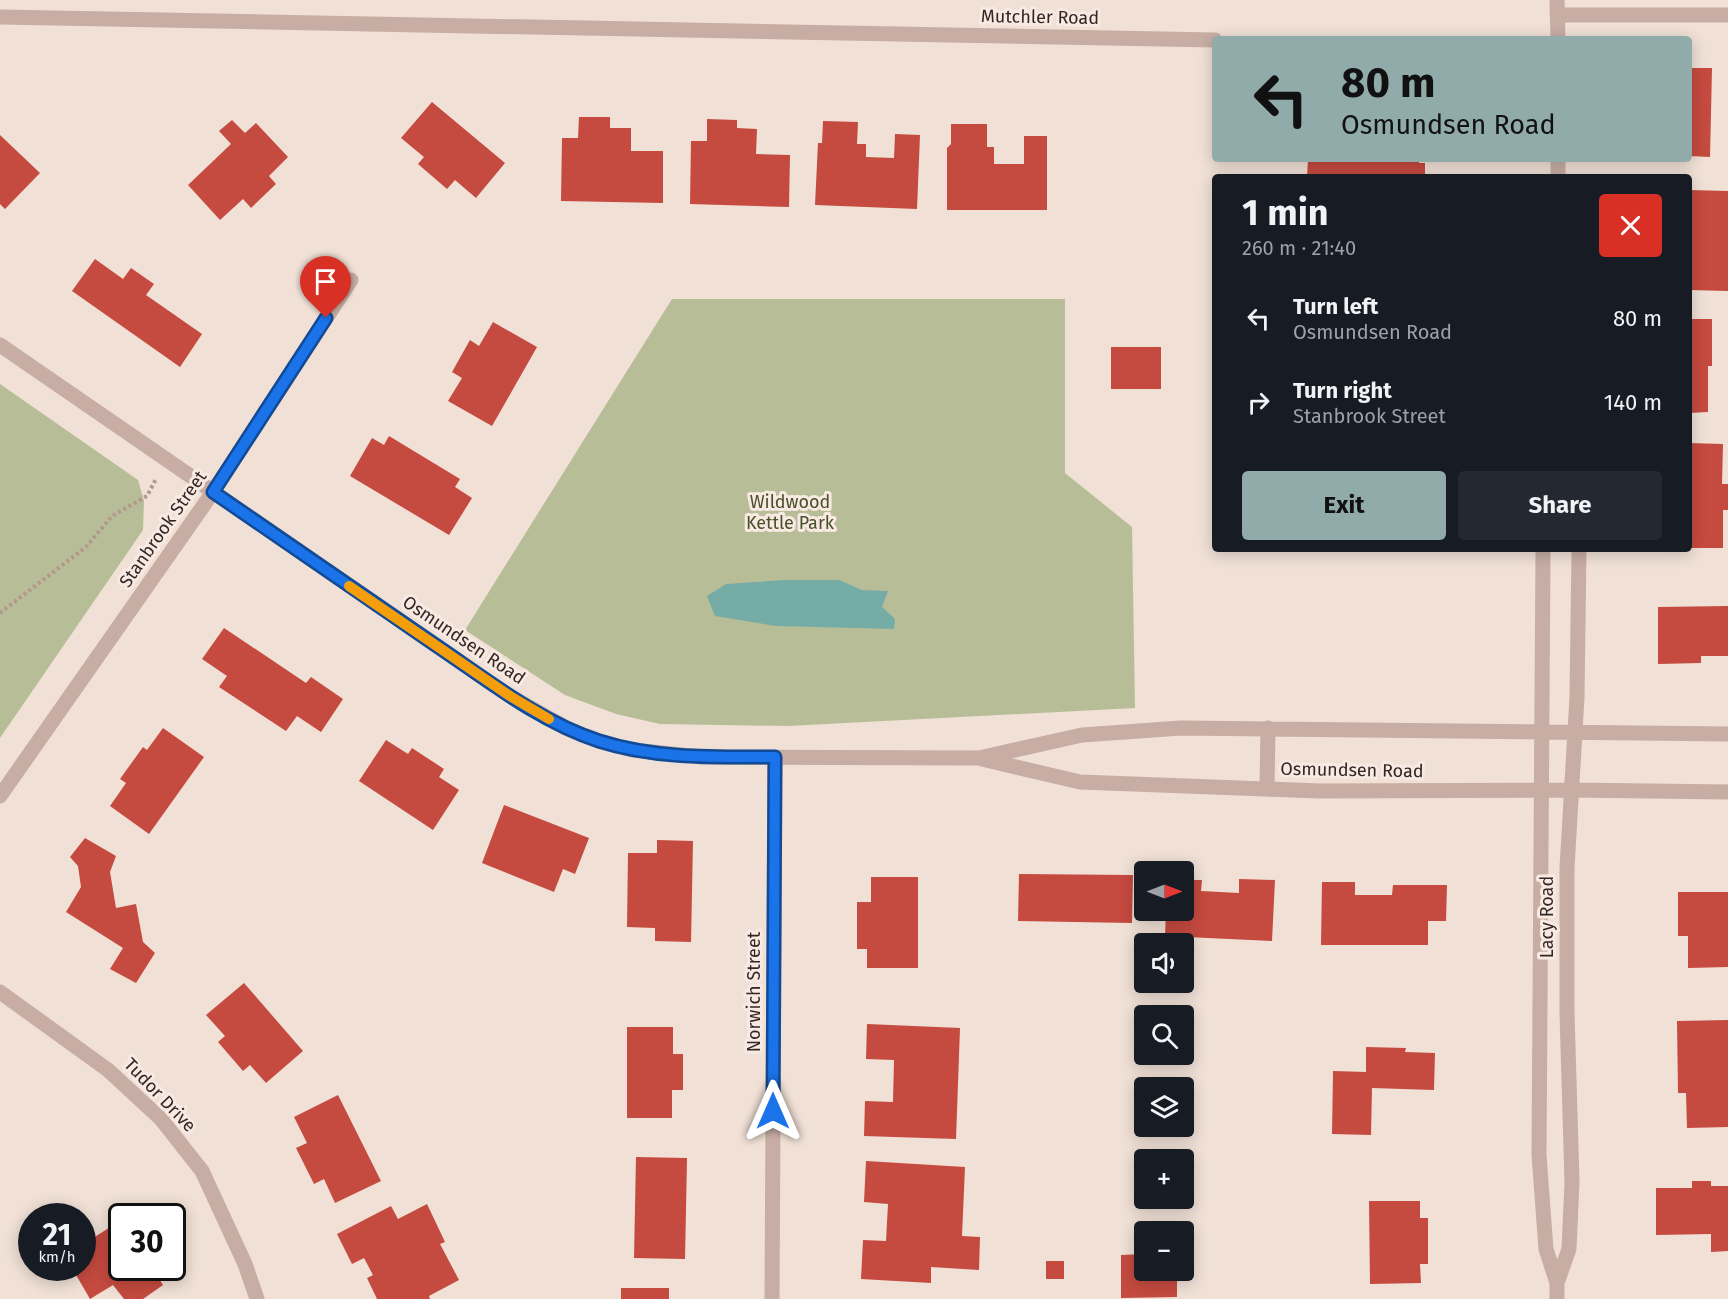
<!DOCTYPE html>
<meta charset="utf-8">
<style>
body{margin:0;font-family:"Fira Sans",sans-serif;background:#242831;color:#f1f3f6;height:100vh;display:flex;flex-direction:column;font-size:22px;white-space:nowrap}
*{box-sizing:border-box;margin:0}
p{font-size:20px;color:#9ea1a6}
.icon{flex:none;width:33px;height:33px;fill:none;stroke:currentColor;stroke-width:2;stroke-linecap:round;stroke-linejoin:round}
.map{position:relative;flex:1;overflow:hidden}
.panel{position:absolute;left:1212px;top:174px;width:480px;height:378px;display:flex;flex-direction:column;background:#171b24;border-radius:6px;box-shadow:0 3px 15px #0003}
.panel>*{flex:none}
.guide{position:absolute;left:1212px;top:36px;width:480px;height:126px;border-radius:6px;box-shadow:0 3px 15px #0003;background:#91abaa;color:#111;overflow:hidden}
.needle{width:39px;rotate:90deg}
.buttons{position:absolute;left:1134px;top:861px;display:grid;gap:12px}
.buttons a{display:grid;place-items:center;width:60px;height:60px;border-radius:6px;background:#171b24;box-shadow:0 3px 15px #0003;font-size:30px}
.speed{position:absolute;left:18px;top:1203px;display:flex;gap:12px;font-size:30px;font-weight:700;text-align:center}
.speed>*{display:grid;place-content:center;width:78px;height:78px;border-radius:50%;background:#171b24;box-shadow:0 3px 15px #0003;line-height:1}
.speed small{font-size:15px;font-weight:400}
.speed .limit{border:3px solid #111;border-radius:9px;background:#fff;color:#111}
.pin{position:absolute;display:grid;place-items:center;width:51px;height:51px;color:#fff;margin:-62px -26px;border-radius:50% 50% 50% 0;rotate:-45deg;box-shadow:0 0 6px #0007}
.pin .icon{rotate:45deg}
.me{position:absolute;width:66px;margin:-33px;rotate:0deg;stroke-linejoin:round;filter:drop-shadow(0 0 4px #0008)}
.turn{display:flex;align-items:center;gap:21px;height:126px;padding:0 30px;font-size:27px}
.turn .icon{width:78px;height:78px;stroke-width:2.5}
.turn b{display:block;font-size:42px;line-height:51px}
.round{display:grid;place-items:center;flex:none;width:63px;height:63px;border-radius:6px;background:#242831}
.headline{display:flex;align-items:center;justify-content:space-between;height:102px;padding:0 30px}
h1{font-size:36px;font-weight:700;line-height:45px}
.action{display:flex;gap:12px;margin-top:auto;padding:12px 30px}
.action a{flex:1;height:69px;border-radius:6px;background:#91abaa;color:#111;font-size:24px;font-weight:700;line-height:69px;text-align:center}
.action a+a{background:#242831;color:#f1f3f6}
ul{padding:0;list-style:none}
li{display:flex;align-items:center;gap:18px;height:84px;padding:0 30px}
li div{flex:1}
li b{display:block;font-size:22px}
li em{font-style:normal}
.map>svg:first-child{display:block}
.green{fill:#b7be97}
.water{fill:#75aca6}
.building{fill:#c54a3f}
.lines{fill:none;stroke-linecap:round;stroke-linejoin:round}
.path{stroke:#b3978d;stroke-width:4;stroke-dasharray:3 3;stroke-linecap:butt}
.minor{stroke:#c7ada3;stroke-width:15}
.route-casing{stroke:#114b97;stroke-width:15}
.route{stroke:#1a73e8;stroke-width:10}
.slow{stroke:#f59e0b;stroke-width:10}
.labels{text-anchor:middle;stroke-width:6;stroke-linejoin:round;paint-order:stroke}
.street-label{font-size:18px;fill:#322725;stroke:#f8eae2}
.park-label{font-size:18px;fill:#485029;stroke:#f8eae2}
</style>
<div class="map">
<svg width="1728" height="1299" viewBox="0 0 1728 1299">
<rect width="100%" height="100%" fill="#f0e0d6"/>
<path class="green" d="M672 299H1065V473L1132 527 1135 708 788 726 660 724 616 714 565 695 465 630Z
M0 384 138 480 144 501 143 530 0 738Z"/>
<path class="water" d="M784 580H839L862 590 888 591 882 607 895 619 894 629 776 626 715 616 707 596 726 584Z"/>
<path class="building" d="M1689 68H1712L1710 157 1689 156Z
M432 102 505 163 476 198 455 180 447 189 418 164 424 157 401 138Z
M579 117H610V128H631V151H663V203L561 201 562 138H578Z
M707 119 737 120V128L757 129 756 154 790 155 789 207 690 204 691 141H707Z
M232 120 245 133 256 123 288 157 269 176 276 184 251 208 243 199 220 220 188 185 231 144 219 131Z
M823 121 858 122 857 144H866V157L894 158 895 134 920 135 917 209 815 205 818 143H822Z
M951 124H987V147H994V164H1024V136H1047V210H947V148L951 144Z
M0 135 40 173 5 209 0 204Z
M1308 159H1419V163H1425V177H1307Z
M1689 190 1728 191V291L1689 290Z
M95 259 123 279 131 268 154 284 146 295 202 334 180 367 72 291Z
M1689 319H1712V366H1708V412L1689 413Z
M493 322 537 347 492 426 448 401 462 378 452 372 470 340 479 346Z
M1111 347H1161V389H1111Z
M389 436 460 479 455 487 472 498 449 535 350 476 372 438 384 445Z
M1689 443 1723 444 1722 484H1728V510H1723V548H1689Z
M1728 606V656H1701V663L1658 664V607Z
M224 628 306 683 311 677 343 699 321 732 297 716 286 731 219 687 227 676 202 659Z
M163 728 204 757 149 834 110 806 126 783 120 779 143 747 147 750Z
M386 740 408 754 412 748 444 769 439 777 459 790 433 830 359 781Z
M504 805 589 838 575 874 563 869 554 892 482 863Z
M85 838 116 856 110 872 116 908 136 904 143 942 155 953 136 983 110 969 123 948 66 912 81 887 78 866 70 857Z
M657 840 693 841 691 942 655 941V928L627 927 628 853H657Z
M1019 874 1133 875 1132 923 1018 921Z
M871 877H918V968H867V949H857V902H871Z
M1239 879 1275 880 1272 941 1165 936 1166 910H1184V880H1202L1201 891 1239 893Z
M1322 882H1355V895H1392L1393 885H1447L1446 921H1428V945H1321Z
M1678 892H1728V967L1688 968V936H1678Z
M244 983 303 1051 266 1083 250 1065 243 1071 218 1042 225 1036 206 1015Z
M1728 1020V1127L1687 1128 1686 1093H1678L1677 1021Z
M867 1024 960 1028 956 1139 864 1136 865 1101 893 1102 894 1060 866 1059Z
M627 1027H673V1054H683V1090H672V1118H627Z
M1366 1047 1406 1048 1405 1052 1435 1053 1434 1090 1372 1088 1371 1135 1332 1134 1333 1071 1366 1072Z
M338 1095 381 1181 335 1203 324 1179 314 1184 296 1148 307 1143 294 1117Z
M636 1157 687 1158 685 1259 634 1258Z
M866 1161 965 1167 962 1236 980 1237 979 1270 931 1267V1283L861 1279 863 1240 886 1241 888 1204 864 1202Z
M1692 1181H1711V1186H1728V1251L1711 1252V1234L1656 1235V1188H1692Z
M1369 1201H1420V1218H1428V1264H1420L1421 1283 1370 1284Z
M427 1204 445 1242 440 1244 459 1280 429 1296 430 1299H377L367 1278 373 1275 364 1258 352 1264 337 1234 391 1206 398 1219Z
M112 1226 122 1241V1268H152L163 1285 143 1299H124L113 1285 90 1299 72 1268H82V1245Z
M1144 1254V1270H1177V1297L1121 1298V1255Z
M1046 1261H1064V1279H1046Z
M621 1288H669V1299H621Z"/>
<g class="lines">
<path class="path" d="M0 613 86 547 112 516 147 496 156 479"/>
<path class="minor" d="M1557 0 1558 39
M1557 15H1728
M0 17 1215 40
M1558 159V177
M0 345 510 696 568 729 599 741 632 750 702 757 979 758 1082 735 1181 728 1728 734
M1543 549 1539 1155 1546 1249 1557 1283V1299
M982 759 1080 782 1320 791 1571 790 1728 792
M1267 789 1268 728
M0 796 213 492 351 280
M0 992 108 1070 161 1119 202 1171 245 1264 257 1299
M1557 1283 1569 1249 1572 1182 1567 1013V868L1577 697 1579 549
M772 1299 775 757"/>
</g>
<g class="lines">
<g class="route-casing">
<path id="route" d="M326 318 213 492C287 543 361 593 434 644 486 679 538 721 599 741 655 759 716 757 775 757L773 1111"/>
</g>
<use href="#route" class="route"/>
<path class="slow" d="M349 586 510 696 549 719"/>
</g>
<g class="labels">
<g class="street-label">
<text transform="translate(1040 17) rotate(1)" y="6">Mutchler Road</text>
<text transform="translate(163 529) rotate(-55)" y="6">Stanbrook Street</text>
<text transform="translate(464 640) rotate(34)" y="6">Osmundsen Road</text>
<text transform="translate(1352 770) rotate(1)" y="6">Osmundsen Road</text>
<text transform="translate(1547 917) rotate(-90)" y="6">Lacy Road</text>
<text transform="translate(754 992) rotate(-90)" y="6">Norwich Street</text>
<text transform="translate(160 1095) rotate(46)" y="6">Tudor Drive</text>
</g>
<g class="park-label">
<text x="790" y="508">Wildwood<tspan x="790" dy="21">Kettle Park</tspan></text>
</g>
</g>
</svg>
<div class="buttons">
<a><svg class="needle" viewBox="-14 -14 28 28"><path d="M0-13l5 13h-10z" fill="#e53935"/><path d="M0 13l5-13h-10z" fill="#9ea1a6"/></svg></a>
<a><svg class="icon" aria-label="sound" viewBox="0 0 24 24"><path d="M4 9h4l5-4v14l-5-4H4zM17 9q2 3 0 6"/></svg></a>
<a><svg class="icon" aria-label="search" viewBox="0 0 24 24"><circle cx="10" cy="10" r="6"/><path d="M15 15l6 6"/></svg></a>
<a><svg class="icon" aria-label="layers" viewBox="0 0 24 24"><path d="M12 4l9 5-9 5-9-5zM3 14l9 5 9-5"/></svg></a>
<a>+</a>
<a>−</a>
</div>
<div class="speed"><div>21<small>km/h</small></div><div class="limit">30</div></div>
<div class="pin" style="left:326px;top:318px;background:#d93025"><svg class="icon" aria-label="arrive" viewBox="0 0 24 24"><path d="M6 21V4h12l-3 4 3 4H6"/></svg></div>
<svg class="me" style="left:773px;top:1111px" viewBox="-20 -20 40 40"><path d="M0-17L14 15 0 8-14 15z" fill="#1a73e8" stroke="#fff" stroke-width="4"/></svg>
<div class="guide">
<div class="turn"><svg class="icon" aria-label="left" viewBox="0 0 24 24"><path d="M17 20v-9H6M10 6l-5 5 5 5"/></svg><div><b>80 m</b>Osmundsen Road</div></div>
</div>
<section class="panel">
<div class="headline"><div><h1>1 min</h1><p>260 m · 21:40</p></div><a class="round" style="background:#d93025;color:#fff"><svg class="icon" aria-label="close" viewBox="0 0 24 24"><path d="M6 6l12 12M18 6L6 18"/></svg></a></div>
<ul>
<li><svg class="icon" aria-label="left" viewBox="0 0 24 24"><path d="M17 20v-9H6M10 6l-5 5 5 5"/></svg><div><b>Turn left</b><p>Osmundsen Road</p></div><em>80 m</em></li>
<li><svg class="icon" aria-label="right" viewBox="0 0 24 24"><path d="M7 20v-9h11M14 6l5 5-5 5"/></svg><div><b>Turn right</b><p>Stanbrook Street</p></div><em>140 m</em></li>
</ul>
<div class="action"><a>Exit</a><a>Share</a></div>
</section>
</div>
